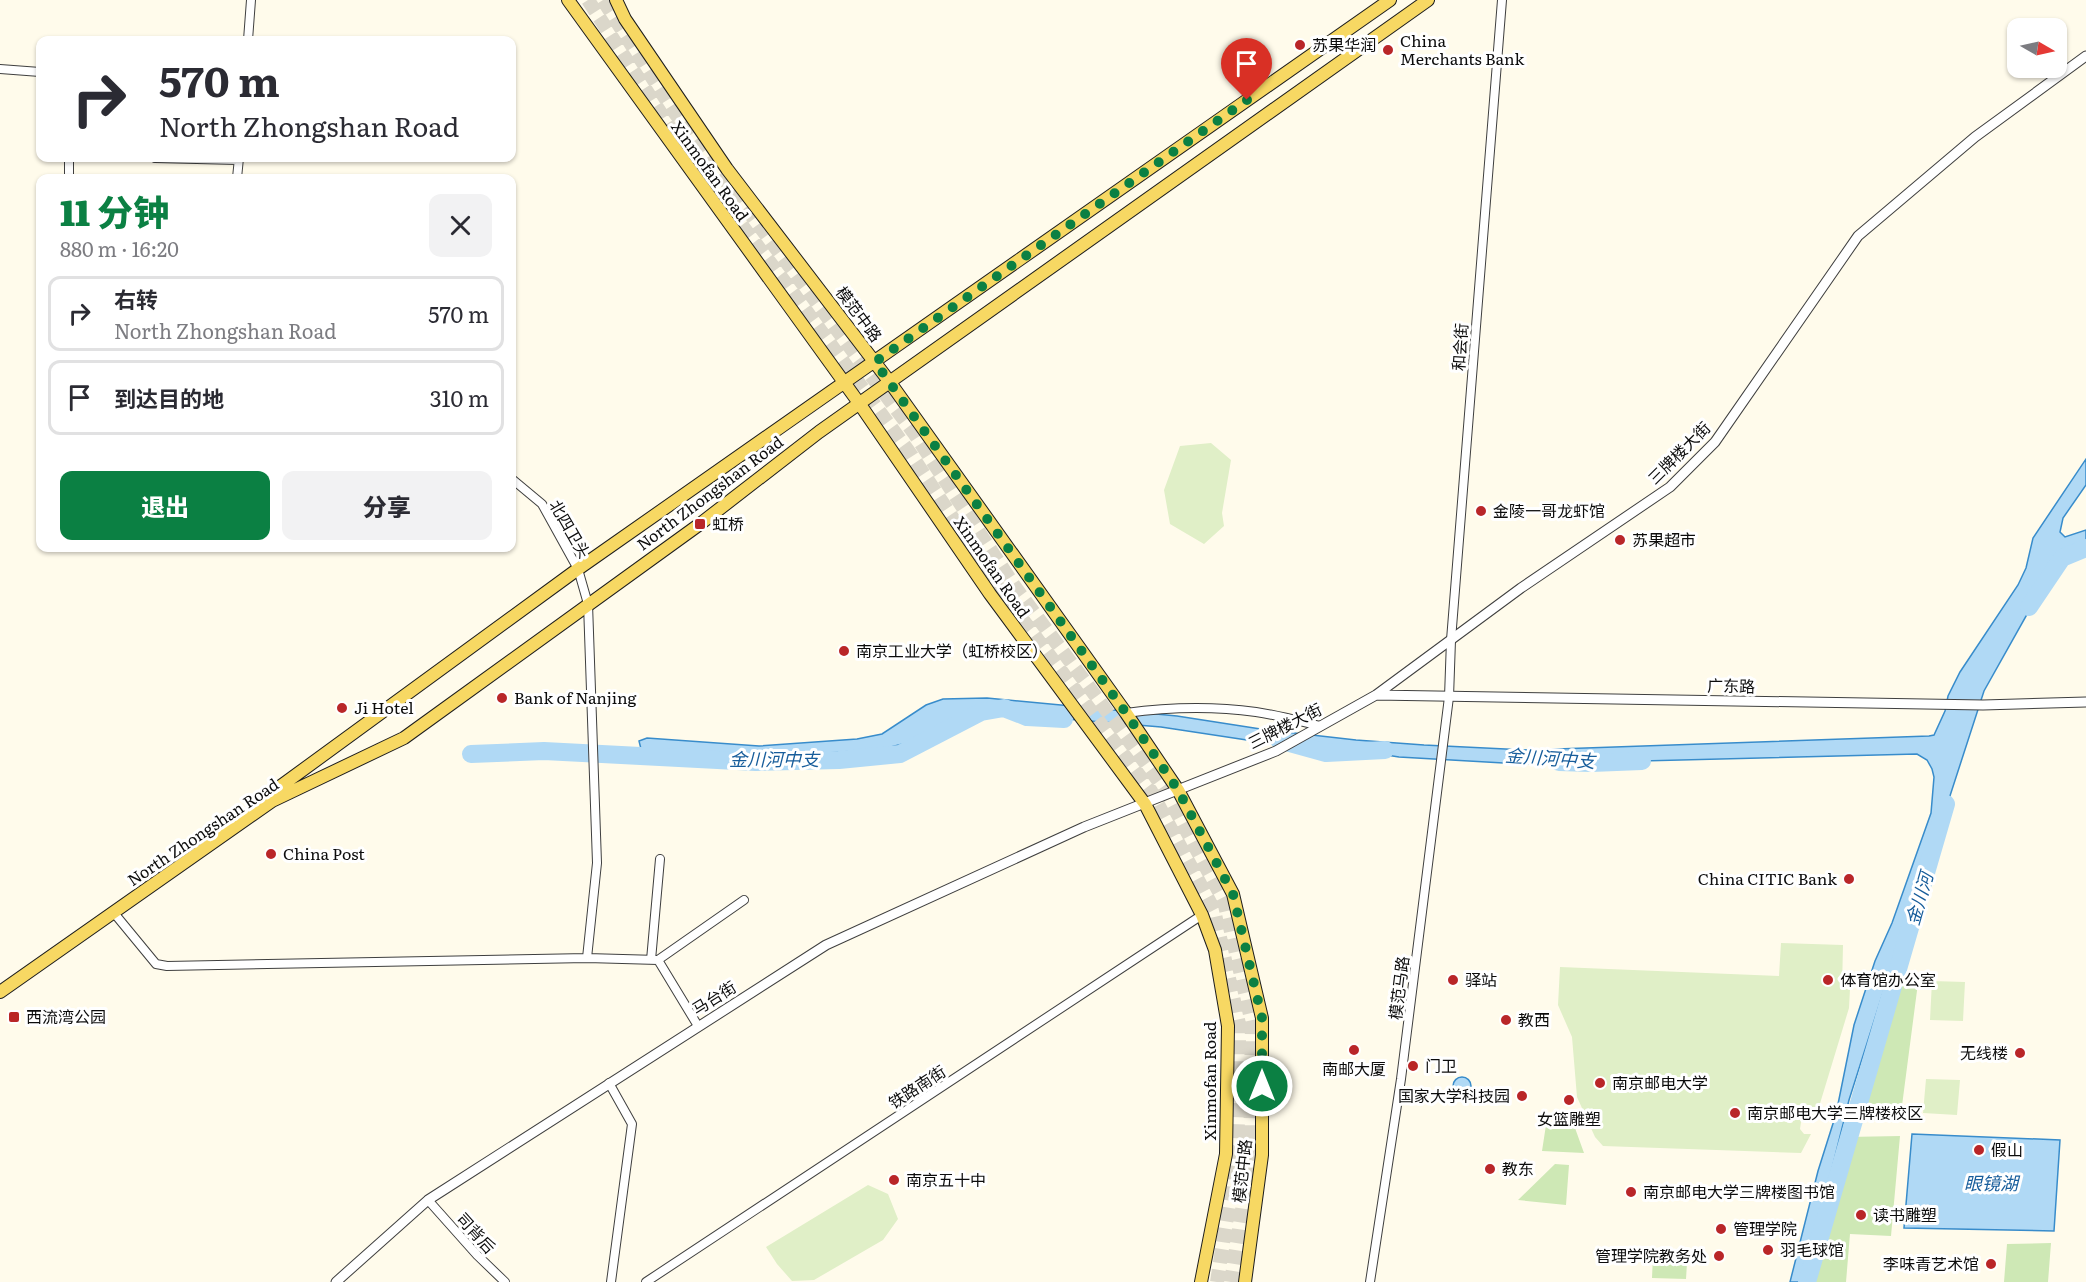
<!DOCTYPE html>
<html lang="zh">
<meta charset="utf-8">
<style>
body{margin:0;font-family:Literata,"Noto Sans SC",serif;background:#f2f2f3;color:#2b2b33;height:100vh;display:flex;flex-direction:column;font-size:22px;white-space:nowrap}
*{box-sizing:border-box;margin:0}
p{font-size:20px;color:#7c7c81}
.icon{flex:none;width:33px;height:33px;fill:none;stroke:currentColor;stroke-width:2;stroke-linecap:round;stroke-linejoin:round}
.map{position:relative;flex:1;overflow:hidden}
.side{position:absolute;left:36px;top:174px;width:480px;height:378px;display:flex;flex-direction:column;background:#fff;border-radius:12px;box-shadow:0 2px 4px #0004}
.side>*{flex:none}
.top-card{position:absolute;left:36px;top:36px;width:480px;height:126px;border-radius:12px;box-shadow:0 2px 4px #0004;background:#fff;color:#2b2b33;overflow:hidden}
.needle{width:39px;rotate:99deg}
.controls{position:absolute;left:2007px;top:18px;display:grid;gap:12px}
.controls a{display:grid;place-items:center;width:60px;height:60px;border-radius:12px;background:#fff;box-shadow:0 2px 4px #0004;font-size:30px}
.pin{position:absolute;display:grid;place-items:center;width:51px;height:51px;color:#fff;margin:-62px -26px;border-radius:50% 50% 50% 0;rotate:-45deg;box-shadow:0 0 6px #0007}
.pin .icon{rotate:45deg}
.me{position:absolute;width:66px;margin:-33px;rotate:0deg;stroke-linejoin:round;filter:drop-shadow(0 0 4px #0008)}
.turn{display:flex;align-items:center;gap:21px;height:126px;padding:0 24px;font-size:27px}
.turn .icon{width:78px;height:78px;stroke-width:2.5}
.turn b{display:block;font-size:42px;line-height:51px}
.round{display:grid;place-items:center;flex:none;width:63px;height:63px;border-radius:12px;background:#f2f2f3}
.overview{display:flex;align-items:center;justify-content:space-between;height:102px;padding:0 24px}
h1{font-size:36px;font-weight:800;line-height:45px;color:#0b8043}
.action{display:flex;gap:12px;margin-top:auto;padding:12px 24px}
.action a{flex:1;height:69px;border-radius:12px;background:#0b8043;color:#fff;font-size:24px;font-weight:800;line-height:69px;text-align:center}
.action a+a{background:#f2f2f3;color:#2b2b33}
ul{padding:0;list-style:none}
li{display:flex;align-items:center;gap:18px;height:75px;margin:0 12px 9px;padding:0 12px;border:3px solid #e1e1e2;border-radius:12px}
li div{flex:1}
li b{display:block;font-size:22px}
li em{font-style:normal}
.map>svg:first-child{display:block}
.green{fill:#cee8b5}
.pitch{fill:#e0efc7}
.water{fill:#b0d9f5;stroke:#388ccb;stroke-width:1.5}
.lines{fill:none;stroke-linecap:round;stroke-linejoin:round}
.river{stroke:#b0d9f5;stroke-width:18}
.trunk-tunnel{stroke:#dbd7ca;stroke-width:14;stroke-dasharray:14 7;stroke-linecap:butt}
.minor-casing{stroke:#3f3f3f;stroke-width:10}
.tertiary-casing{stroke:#3f3f3f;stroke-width:11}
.primary-casing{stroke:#1d1d1d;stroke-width:14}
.minor{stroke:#fff;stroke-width:8}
.tertiary{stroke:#fff;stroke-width:9}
.primary{stroke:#f7d863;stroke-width:12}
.route{stroke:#0b8043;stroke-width:10;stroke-dasharray:0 18}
.poi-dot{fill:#b92628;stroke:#fff;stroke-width:2}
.labels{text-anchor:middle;stroke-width:6;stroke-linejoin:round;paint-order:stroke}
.poi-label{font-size:16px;fill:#0c0c0c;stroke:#fff;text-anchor:start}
.street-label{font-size:16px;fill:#0c0c0c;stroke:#fff}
.water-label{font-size:18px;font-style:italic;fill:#175d9b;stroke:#fff}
</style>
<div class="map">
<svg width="2086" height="1282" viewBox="0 0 2086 1282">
<rect width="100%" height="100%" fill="#fffbeb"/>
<path class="green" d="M1895 983H1918L1900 1121 1849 1120Z
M1546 1125 1575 1128 1584 1153 1542 1151Z
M1900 1136 1891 1236 1850 1234 1846 1282H1810L1847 1137Z
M1555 1164 1569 1165 1566 1205 1518 1200Z
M2051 1243 2048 1282H2004L2007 1244Z
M1653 1256H1665V1262L1687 1263 1686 1279 1652 1278Z"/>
<path class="pitch" d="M1211 443 1231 460 1222 513 1224 526 1204 544 1170 524 1164 490 1180 446Z
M1781 943 1843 945 1842 989H1850L1849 1008 1815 1120 1807 1119 1801 1122 1800 1129 1804 1134H1811L1801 1153 1603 1146 1595 1137 1577 1097 1572 1037 1558 1005 1560 967 1779 976Z
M1932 981 1965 982 1963 1021 1930 1020Z
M1926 1079 1960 1080 1957 1115 1923 1113Z
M868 1185 888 1194 898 1219 883 1240 814 1280 792 1281 777 1264 766 1247Z"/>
<path class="water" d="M2086 459V485L2063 518 2060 532 2065 537 2086 530V554L2053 568 1984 691 1936 839 1917 886 1849 1100 1804 1282H1790L1818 1171 1836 1114 1854 1025 1875 961 1892 923 1931 813 1934 777 1932 769 1927 760 1917 754 1521 764 1399 757 1367 752 1260 742 1161 727 996 713 962 720 918 740 883 749 772 757 680 754 641 749 639 741 647 738 759 746 857 739 882 734 926 705 943 699 987 698 1177 716 1267 730 1356 740 1424 745 1528 750 1929 736 1934 735 1945 711 1948 696 1960 672 2018 585 2026 568 2033 538Z
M1453 1086a9 9 0 1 1 18 0a9 9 0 1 1-18 0Z
M1912 1134 2060 1140 2054 1231 1904 1228Z"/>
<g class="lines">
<path class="river" d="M2029 607 2062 558 2086 548
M1279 740 1326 753 1385 750
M471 754 544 751 756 762 839 760 900 754 981 712 1004 708 1027 717 1064 719
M1559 762 1591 763 1642 761
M1807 1282 1946 804"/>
<path class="trunk-tunnel" d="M588 0 684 149 791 290 912 456 996 584 1151 791 1214 910 1239 1024V1090L1237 1151 1217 1282
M603 0 672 109 914 433 1015 587 1163 787 1224 901 1252 1023 1250 1158 1231 1282"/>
<g class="minor-casing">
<path id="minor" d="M248 40 251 0
M0 69 40 72
M69 158V178
M155 158 238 160
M237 178 239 158
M1126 713C1169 707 1213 706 1256 712 1277 715 1299 721 1320 726
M114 913 156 964 167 966 587 958 597 863 588 604 578 569 542 504 512 479
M587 958 658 960 698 1026
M651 960 660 859
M658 960 744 900
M609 1083 632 1124 611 1282
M428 1200 477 1255 505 1282
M646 1282 1202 915
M1370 1282 1401 1079 1449 697 1451 640 1502 0"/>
</g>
<g class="tertiary-casing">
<path id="tertiary" d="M1376 695 1983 705 2086 702
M336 1282 428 1200 826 945 1084 827 1276 751 1376 695 1521 588 1670 487 1715 442 1858 236 1975 137 2086 56"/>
</g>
<g class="primary-casing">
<path id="primary" d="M568 0 859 403 990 594 1145 804 1202 915 1215 950 1228 1026 1226 1154 1201 1282
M616 0 625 19 727 169 889 381 1126 713 1178 790 1233 894 1262 1018V1155L1245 1282
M263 799 578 569 1390 0
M0 992 272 801 404 738 700 524 819 432 1428 0"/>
</g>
<use href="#minor" class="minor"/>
<use href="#tertiary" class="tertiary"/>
<use href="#primary" class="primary"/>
</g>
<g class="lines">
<path class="route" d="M1247 100 875 362 1126 713 1178 790 1233 894 1262 1018V1086"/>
</g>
<g class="poi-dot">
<circle cx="1300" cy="45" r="6"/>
<circle cx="1388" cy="50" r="6"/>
<circle cx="1481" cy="511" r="6"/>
<rect x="694" y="518" width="12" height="12" rx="3"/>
<circle cx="1620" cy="540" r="6"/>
<circle cx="844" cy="651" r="6"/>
<circle cx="502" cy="698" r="6"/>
<circle cx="342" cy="708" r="6"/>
<circle cx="271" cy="854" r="6"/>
<circle cx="1849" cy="879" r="6"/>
<circle cx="1453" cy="980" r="6"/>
<circle cx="1828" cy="980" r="6"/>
<rect x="8" y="1011" width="12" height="12" rx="3"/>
<circle cx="1506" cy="1020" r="6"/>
<circle cx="1354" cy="1050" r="6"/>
<circle cx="2020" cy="1053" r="6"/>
<circle cx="1413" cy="1066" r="6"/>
<circle cx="1600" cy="1083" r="6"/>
<circle cx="1522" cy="1096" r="6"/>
<circle cx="1569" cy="1100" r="6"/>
<circle cx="1735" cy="1113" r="6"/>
<circle cx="1979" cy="1150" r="6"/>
<circle cx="1490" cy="1169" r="6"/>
<circle cx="894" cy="1180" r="6"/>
<circle cx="1631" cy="1192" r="6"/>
<circle cx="1861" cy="1215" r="6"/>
<circle cx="1721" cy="1229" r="6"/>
<circle cx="1768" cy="1250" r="6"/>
<circle cx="1719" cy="1256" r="6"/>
<circle cx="1991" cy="1264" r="6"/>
</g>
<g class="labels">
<g class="poi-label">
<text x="1400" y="47">China<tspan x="1400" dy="18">Merchants Bank</tspan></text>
<text x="1312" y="51">苏果华润</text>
<text x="1493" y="517">金陵一哥龙虾馆</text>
<text x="712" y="530">虹桥</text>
<text x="1632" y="546">苏果超市</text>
<text x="856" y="657">南京工业大学（虹桥校区）</text>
<text x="514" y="704">Bank of Nanjing</text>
<text x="354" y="714">Ji Hotel</text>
<text x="283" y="860">China Post</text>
<text x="1837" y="885" text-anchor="end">China CITIC Bank</text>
<text x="1465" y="986">驿站</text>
<text x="1840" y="986">体育馆办公室</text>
<text x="26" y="1023">西流湾公园</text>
<text x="1518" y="1026">教西</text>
<text x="2008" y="1059" text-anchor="end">无线楼</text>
<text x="1425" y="1072">门卫</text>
<text x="1354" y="1075" text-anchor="middle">南邮大厦</text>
<text x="1612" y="1089">南京邮电大学</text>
<text x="1510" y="1102" text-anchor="end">国家大学科技园</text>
<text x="1747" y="1119">南京邮电大学三牌楼校区</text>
<text x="1569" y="1125" text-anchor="middle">女篮雕塑</text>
<text x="1991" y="1156">假山</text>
<text x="1502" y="1175">教东</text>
<text x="906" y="1186">南京五十中</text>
<text x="1643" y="1198">南京邮电大学三牌楼图书馆</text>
<text x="1873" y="1221">读书雕塑</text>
<text x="1733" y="1235">管理学院</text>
<text x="1780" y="1256">羽毛球馆</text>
<text x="1707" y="1262" text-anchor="end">管理学院教务处</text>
<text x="1979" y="1270" text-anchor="end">李味青艺术馆</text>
</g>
<g class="street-label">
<text transform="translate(710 171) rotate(54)" y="6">Xinmofan Road</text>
<text transform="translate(859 314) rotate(53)" y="6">模范中路</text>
<text transform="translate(1460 347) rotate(-86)" y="6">和会街</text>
<text transform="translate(1679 453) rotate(-45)" y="6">三牌楼大街</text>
<text transform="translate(710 493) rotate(-37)" y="6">North Zhongshan Road</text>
<text transform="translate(570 529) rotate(60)" y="6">北四卫头</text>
<text transform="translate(992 567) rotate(55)" y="6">Xinmofan Road</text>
<text transform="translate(1731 686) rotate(1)" y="6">广东路</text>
<text transform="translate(1285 726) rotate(-27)" y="6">三牌楼大街</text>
<text transform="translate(203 832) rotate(-34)" y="6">North Zhongshan Road</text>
<text transform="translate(1399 988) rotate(-83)" y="6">模范马路</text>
<text transform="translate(714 998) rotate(-32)" y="6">马台街</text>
<text transform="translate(1210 1081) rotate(-90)" y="6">Xinmofan Road</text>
<text transform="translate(917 1087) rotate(-33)" y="6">铁路南街</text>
<text transform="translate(1242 1171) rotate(-84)" y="6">模范中路</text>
<text transform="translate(476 1233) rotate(48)" y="6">司背后</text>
</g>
<g class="water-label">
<text transform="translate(1550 759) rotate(4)" y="6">金川河中支</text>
<text x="774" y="766">金川河中支</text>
<text transform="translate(1920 899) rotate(-74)" y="6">金川河</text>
<text x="1991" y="1190">眼镜湖</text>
</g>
</g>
</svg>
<div class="controls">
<a><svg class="needle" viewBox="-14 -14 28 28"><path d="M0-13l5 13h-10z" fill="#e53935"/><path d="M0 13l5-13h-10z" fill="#7c7c81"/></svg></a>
</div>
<div class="pin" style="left:1247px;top:100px;background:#d93025"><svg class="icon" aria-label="arrive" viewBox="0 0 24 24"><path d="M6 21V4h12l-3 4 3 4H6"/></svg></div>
<svg class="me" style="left:1262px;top:1086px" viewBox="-20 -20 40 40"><circle r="17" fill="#0b8043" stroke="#fff" stroke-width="3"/><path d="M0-11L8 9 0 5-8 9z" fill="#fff"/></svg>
<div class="top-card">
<div class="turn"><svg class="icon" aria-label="right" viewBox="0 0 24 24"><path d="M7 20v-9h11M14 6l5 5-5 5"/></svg><div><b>570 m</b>North Zhongshan Road</div></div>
</div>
<section class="side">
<div class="overview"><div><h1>11 分钟</h1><p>880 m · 16:20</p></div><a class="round"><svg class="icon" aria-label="close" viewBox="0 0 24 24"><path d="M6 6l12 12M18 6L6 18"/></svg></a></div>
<ul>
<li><svg class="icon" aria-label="right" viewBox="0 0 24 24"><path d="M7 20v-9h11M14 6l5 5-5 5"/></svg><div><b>右转</b><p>North Zhongshan Road</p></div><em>570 m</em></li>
<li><svg class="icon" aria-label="arrive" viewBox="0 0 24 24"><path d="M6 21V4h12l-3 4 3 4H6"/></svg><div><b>到达目的地</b></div><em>310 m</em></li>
</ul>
<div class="action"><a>退出</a><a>分享</a></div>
</section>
</div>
